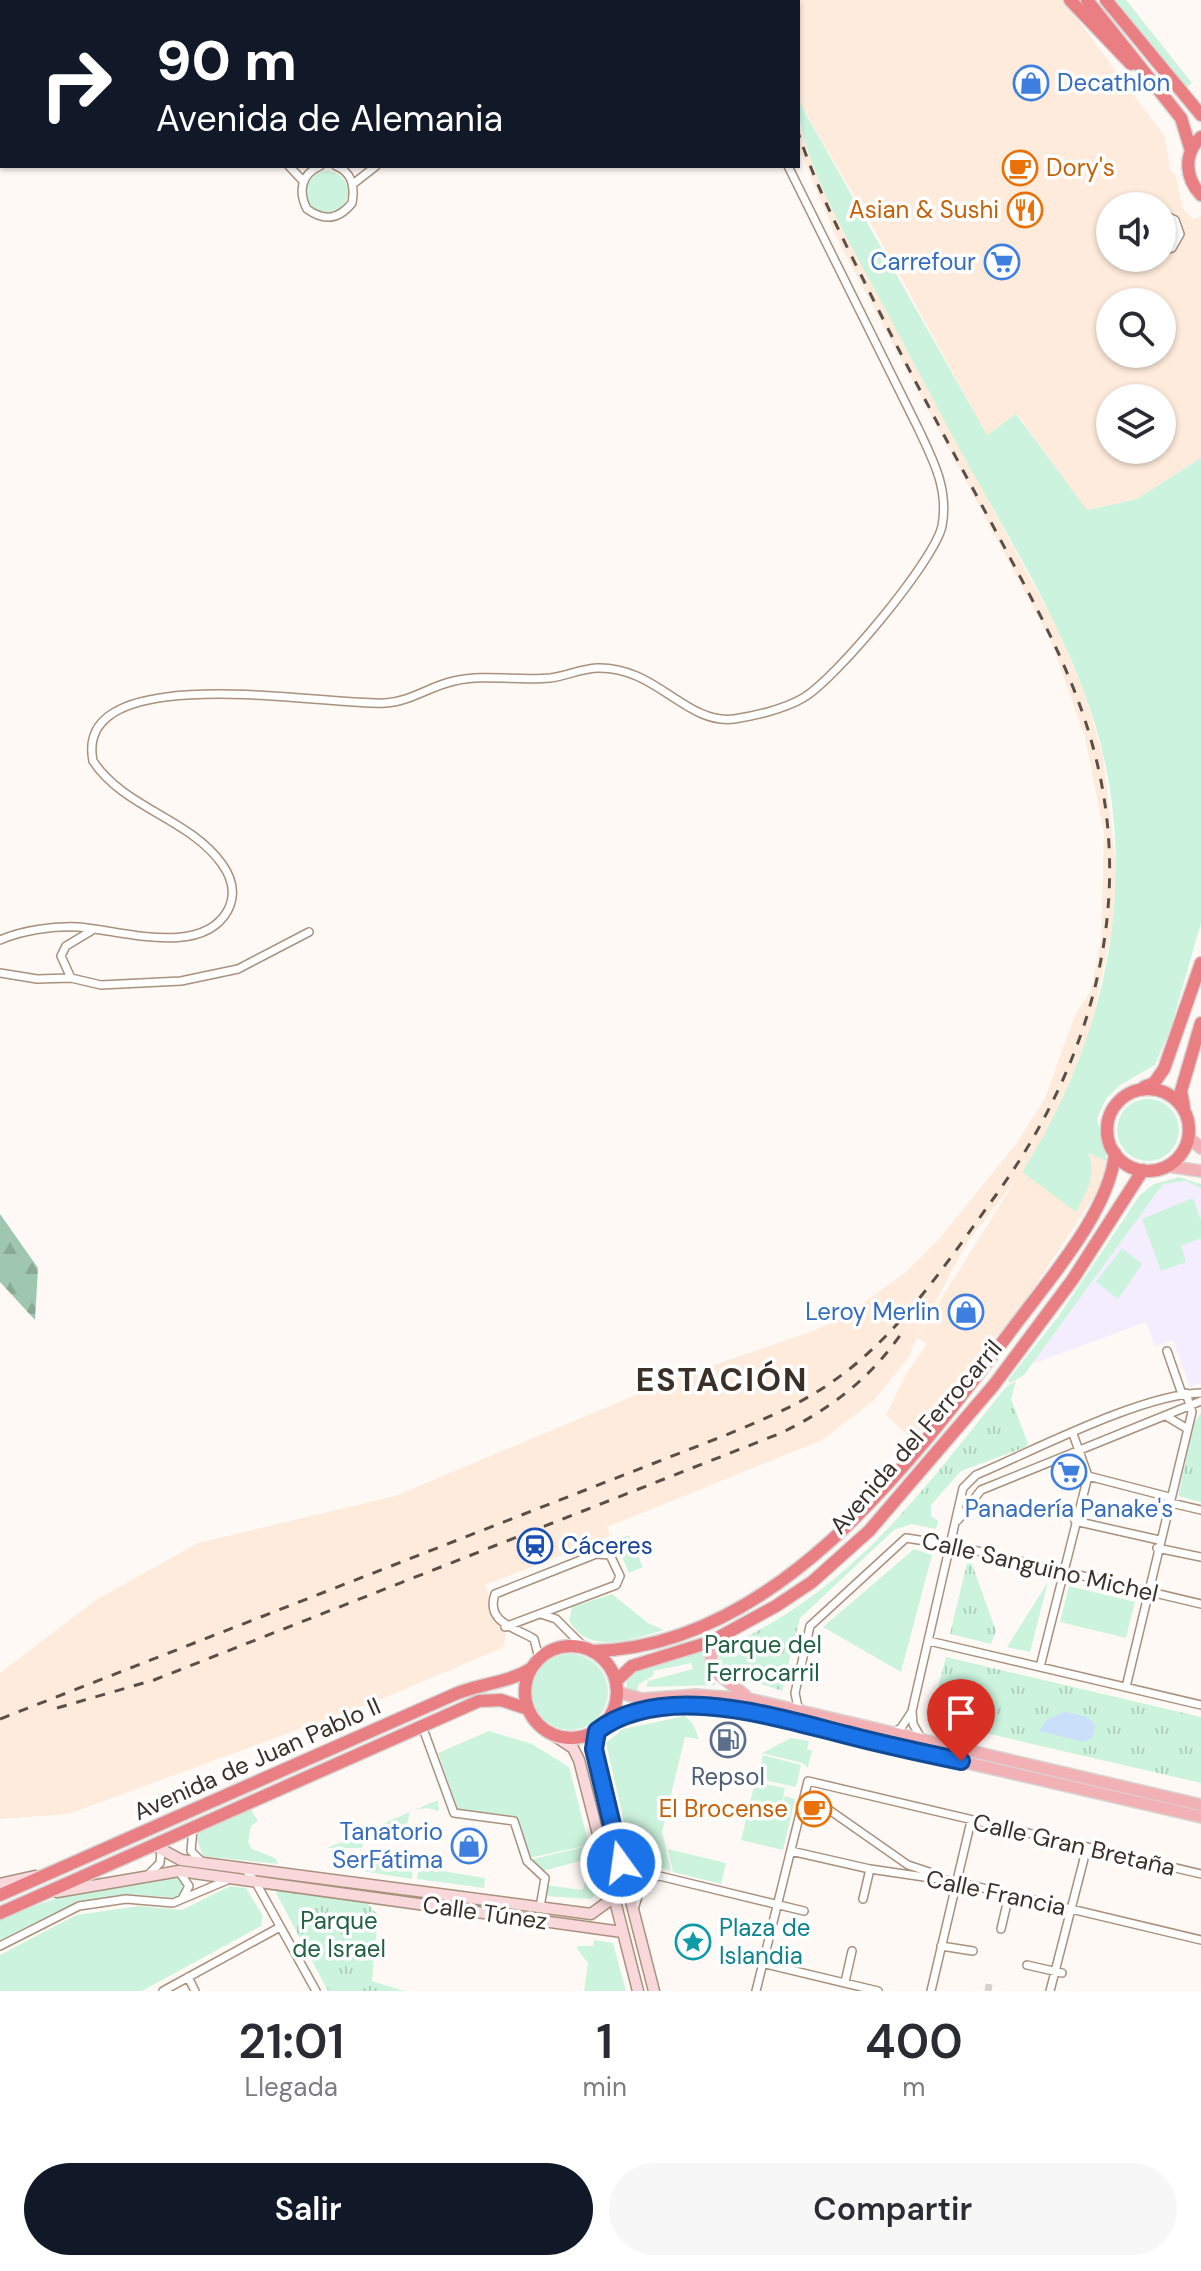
<!DOCTYPE html>
<html lang="es">
<meta charset="utf-8">
<style>
body{margin:0;font-family:"DM Sans",sans-serif;background:#f7f7f7;color:#2b2b33;height:100vh;display:flex;flex-direction:column;font-size:30px;white-space:nowrap}
*{box-sizing:border-box;margin:0}
p{font-size:26px;color:#7c7c81}
.icon{flex:none;width:44px;height:44px;fill:none;stroke:currentColor;stroke-width:2;stroke-linecap:round;stroke-linejoin:round}
.map{position:relative;height:1991px;overflow:hidden}
.drawer{display:flex;flex-direction:column;background:#fff;flex:1}
.drawer>*{flex:none}
.hud{position:absolute;left:0px;top:0px;width:800px;height:168px;box-shadow:0 2px 6px #0004;background:#111827;color:#fff;overflow:hidden}
.buttons{position:absolute;left:1096px;top:192px;display:grid;gap:16px}
.buttons a{display:grid;place-items:center;width:80px;height:80px;border-radius:50%;background:#fff;box-shadow:0 2px 6px #0004;font-size:40px}
.pin{position:absolute;display:grid;place-items:center;width:68px;height:68px;color:#fff;margin:-82px -34px;border-radius:50% 50% 50% 0;rotate:-45deg;box-shadow:0 0 8px #0007}
.pin .icon{rotate:45deg}
.me{position:absolute;width:88px;margin:-44px;rotate:346deg;stroke-linejoin:round;filter:drop-shadow(0 0 6px #0008)}
.turn{display:flex;align-items:center;gap:28px;height:168px;padding:0 24px;font-size:36px}
.turn .icon{width:104px;height:104px;stroke-width:2.5}
.turn b{display:block;font-size:56px;line-height:68px}
.eta{display:flex;justify-content:space-evenly;align-items:center;height:136px;text-align:center}
.eta b{font-size:48px;font-weight:600;line-height:56px}
.cta{display:flex;gap:16px;margin-top:auto;padding:16px 24px}
.cta a{flex:1;height:92px;border-radius:48px;background:#111827;color:#fff;font-size:32px;font-weight:600;line-height:92px;text-align:center}
.cta a+a{background:#f7f7f7;color:#2b2b33}
.map>svg:first-child{display:block}
.built{fill:#feebdb;fill-rule:evenodd}
.education{fill:#f4edfe}
.green{fill:#ccf3dd}
.forest{fill:url(#forest-firs)}
.park{fill:url(#park-tufts)}
.water{fill:#cadff9}
.lines{fill:none;stroke-linecap:round;stroke-linejoin:round}
.street-tunnel{stroke:#d8d1cc;stroke-width:7;stroke-dasharray:7 3.5;stroke-linecap:butt}
.street-casing{stroke:#a9917e;stroke-width:10}
.secondary-casing{stroke:#a9917e;stroke-width:13}
.primary-casing{stroke:#d8d6d4;stroke-width:14}
.highway-casing{stroke:#d8d6d4;stroke-width:15}
.street{stroke:#fff;stroke-width:7}
.secondary{stroke:#f8d8da;stroke-width:10}
.primary{stroke:#f2b2b5;stroke-width:11}
.highway{stroke:#e97e83;stroke-width:12}
.rail{stroke:#594f48;stroke-width:3;stroke-dasharray:10 10;stroke-linecap:butt}
.route-casing{stroke:#114b97;stroke-width:20}
.route{stroke:#1a73e8;stroke-width:14}
.labels{text-anchor:middle;stroke-width:7;stroke-linejoin:round;paint-order:stroke}
.shop-label{font-size:24px;fill:#366cbe;stroke:#fff;text-anchor:end}
.food-label{font-size:24px;fill:#c56008;stroke:#fff;text-anchor:end}
.street-label{font-size:24px;fill:#3a3028;stroke:#fff}
.transit-label{font-size:24px;fill:#164399;stroke:#fff;text-anchor:start}
.park-label{font-size:24px;fill:#216143;stroke:#fff}
.service-label{font-size:24px;fill:#4e5e75;stroke:#fff}
.culture-label{font-size:24px;fill:#0d838f;stroke:#fff;text-anchor:start}
.district-label{font-size:32px;font-weight:bold;letter-spacing:2px;fill:#3a3028;stroke:#fff}
</style>
<div class="map">
<svg width="1201" height="1991" viewBox="0 0 1201 1991">
<defs>
<pattern id="forest-firs" width="22" height="20" patternUnits="userSpaceOnUse" patternTransform="scale(2)"><rect width="22" height="20" fill="#9fc6b0"/><path d="M5 1l3.5 6h-7zM16 11l3.5 6h-7z" fill="#8aaa97"/></pattern>
<pattern id="park-tufts" width="24" height="20" patternUnits="userSpaceOnUse" patternTransform="scale(2)"><rect width="24" height="20" fill="#ccf3dd"/><path d="M3 7l-1-3M5 7V3M7 7l1-3M15 17l-1-3M17 17v-4M19 17l1-3" fill="none" stroke="#b0d1be"/></pattern>
</defs>
<rect width="100%" height="100%" fill="#fff9f5"/>
<path class="built" d="M783 0H1063L1165 137 1170 171 1175 174 1183 209 1193 219 1201 216V458L1137 499 1086 510 1017 414 987 436 888 254 798 100V2ZM1110 206H1162V258H1110ZM1110 302H1162V354H1110ZM1110 398H1162V450H1110Z
M798 121 819 176 861 263 1057 628 1085 694 1103 757 1117 873 1112 929 1088 1041 1048 1131 1107 1161 1097 1192 1021 1307 913 1440 886 1415 906 1374 927 1344 917 1337 908 1358 874 1400 822 1440 607 1527 610 1536 485 1585 500 1625 506 1629 504 1647 379 1700 68 1814 0 1819V1673L96 1600 198 1543 395 1496 679 1377 813 1331 844 1317 906 1272 939 1239 1017 1143 1045 1098 1075 1015 1091 991 1101 940 1104 833 1085 737 1051 641 838 241 798 147ZM1017 1178 919 1334 918 1335 966 1244Z"/>
<path class="education" d="M1186 1181 1201 1188V1383L1190 1387 1173 1340 1155 1346 1146 1322 1032 1364 1163 1184Z"/>
<path class="green" d="M1116 0H1126L1192 83 1185 88Z
M798 100 987 435 1016 414 1087 510 1137 499 1201 458V923L1171 1027 1155 1065 1120 1085 1106 1099 1097 1118 1107 1161 1088 1153C1098 1174 1086 1193 1076 1212L1022 1172C1113 1029 1146 855 1084 692 1053 609 1006 533 963 455 936 406 910 355 883 305 856 253 798 158 798 100Z
M306 192a21 21 0 1 1 42 0a21 21 0 1 1-42 0Z
M1117 1130a31 31 0 1 1 62 0a31 31 0 1 1-62 0Z
M1179 1177 1201 1184V1188L1186 1181 1163 1184 1024 1375 1010 1383 1008 1380 1058 1317 1140 1195 1154 1184Z
M1193 1198 1201 1221V1238L1181 1246 1186 1262 1161 1271 1142 1219Z
M1122 1248 1142 1264 1118 1299 1096 1282Z
M629 1535 643 1567 629 1573 615 1541Z
M914 1549 932 1555 901 1672 823 1627Z
M1048 1582 1030 1652 1007 1647Z
M1069 1586 1135 1602 1126 1638 1060 1622Z
M612 1594 648 1623 664 1630C634 1638 588 1657 569 1620L572 1607Z
M703 1652 706 1669 716 1685 646 1687 648 1681 693 1669 691 1663 653 1671 654 1675 638 1685 637 1693 627 1688 626 1679 639 1669Z
M532 1692a38 38 0 1 1 76 0a38 38 0 1 1-76 0Z
M685 1716 693 1724 699 1739 685 1737 662 1832 671 1871 644 1862 629 1844 606 1743 623 1729Z
M489 1731 532 1744 569 1767 589 1845 529 1858 516 1818 458 1810 438 1753Z
M791 1738 809 1741 807 1750H812L808 1768 802 1763 762 1753Z
M763 1755 801 1765 796 1787 758 1779Z
M755 1782 785 1788 779 1817 785 1796 795 1799 783 1850 741 1840Z
M438 1800 439 1811 427 1808 410 1811 404 1839 367 1835 362 1848H327C364 1833 401 1815 438 1800Z
M250 1808 258 1821 251 1826 248 1842 252 1849 275 1858 278 1864 203 1856 197 1839 200 1829Z
M588 1846 592 1858 546 1870 541 1871 529 1860Z
M668 1849 726 1863 721 1884 673 1872Z
M350 1861 413 1868 412 1879 349 1869Z
M419 1867 485 1878 484 1888 417 1879Z
M595 1870 599 1891 591 1899 544 1896 546 1885 583 1890 588 1871Z
M173 1875 180 1876 185 1883 181 1895 174 1898C107 1888 58 1909 0 1941V1918L69 1894Z
M230 1886 246 1888 263 1916 261 1926 142 1991H0V1955L76 1915 139 1906 182 1910Z
M594 1940 613 1943 626 1991H584L588 1963 577 1949 578 1946H593Z"/>
<path class="forest" d="M0 1214 38 1268 35 1320 0 1282Z"/>
<path class="park" d="M1016 1381 1011 1399 1028 1443 1026 1447 961 1471 931 1505V1516L938 1521 936 1529 912 1524 894 1530 800 1618 782 1691 726 1672 718 1659 721 1651C746 1637 772 1624 795 1608 881 1551 942 1466 1006 1387Z
M1201 1413V1502L1178 1496 1194 1423Z
M967 1563 972 1564 996 1631 991 1644 950 1634Z
M946 1657 1201 1717V1783L929 1720Z
M278 1889 366 1902 378 1915 372 1981 404 1991H328L276 1893Z"/>
<path class="water" d="M1064 1712 1085 1716 1095 1724 1093 1737 1084 1742 1039 1731 1047 1720Z"/>
<g class="lines">
<path class="street-tunnel" d="M988 1991 989 1984"/>
<g class="street-casing">
<path id="street" d="M155 0 156 2
M167 0 169 2
M529 0 530 2
M541 0 542 2
M729 0V2
M607 2 611 0
M630 2 634 0
M289 166 303 181
M320 166C301 174 298 192 307 209 325 222 339 219 352 203 355 187 352 172 336 166
M353 184 376 166
M1162 214 1175 220 1180 234 1172 248 1162 251
M0 940C23 930 53 926 78 927 120 930 202 958 228 910 236 894 232 878 222 864 189 818 124 808 93 761 72 656 331 707 385 703 410 702 430 686 454 681 485 674 518 681 550 678 566 676 580 669 597 668 656 666 686 725 734 719 755 716 784 709 803 698 835 680 935 560 942 526 949 489 933 460 918 428L788 166
M0 973 37 979 71 978 101 985 181 981 238 969 309 932
M71 978 61 956 66 946 91 931
M1167 1351 1182 1394
M1166 1416 1186 1428
M1088 1476 1169 1497
M1167 1502 1201 1510
M958 1520 981 1490 1201 1401
M1075 1521 1159 1540
M1157 1548 1201 1557
M541 1614 556 1619 585 1648
M505 1627 616 1585 620 1576 610 1555 596 1554 495 1594C485 1623 517 1628 534 1639L539 1658
M929 1641 1201 1705
M1040 1667 1088 1476 1073 1434
M1126 1687 1192 1412 1186 1393
M799 1712 795 1693 810 1626 906 1538 952 1545 1201 1604
M893 1733 901 1728 911 1713
M425 1734 454 1813 514 1821 527 1861 545 1878 540 1907
M921 1738 913 1724 912 1711 963 1488 976 1475C1033 1451 1142 1394 1201 1393
M805 1793 908 1865 938 1875
M193 1829 191 1851 202 1862
M619 1848 647 1873 804 1911
M791 1851 870 1869 958 1882 1201 1940
M244 1868 255 1881 316 1991
M180 1873 189 1886 182 1899
M149 1874 160 1863 161 1850
M863 1899 870 1869
M634 1909 640 1890 657 1876
M1001 1929 1009 1895
M0 1946 79 1906 126 1899 173 1903 230 1879
M941 1946 973 1951
M753 1961 878 1991
M1027 1965 1062 1973
M188 1977 195 1991
M845 1982 852 1951
M163 1991 280 1927
M756 1991 808 1781 1201 1874
M931 1991 971 1821
M1050 1991 1087 1847"/>
</g>
<g class="secondary-casing">
<path id="secondary" d="M597 1731 594 1757 654 1991
M555 1736 573 1748 579 1760 638 1991
M155 1846 181 1860 591 1914 613 1898
M0 1884 35 1876
M57 1892 179 1871 622 1932"/>
</g>
<g class="primary-casing">
<path id="primary" d="M1189 1138 1201 1148
M1167 1166 1201 1171
M710 1642 712 1669 746 1696
M617 1692 642 1699 696 1695 749 1699 1201 1805
M602 1727C646 1709 689 1703 735 1709L1201 1817"/>
</g>
<g class="highway-casing">
<path id="highway" d="M1070 0 1131 64
M1087 0 1181 118 1191 151
M1106 0 1201 115
M1201 137C1183 154 1185 178 1201 195
M1144 1087 1154 1083 1164 1069 1201 963
M1107 1130a41 41 0 1 1 82 0a41 41 0 1 1-82 0Z
M1184 1107 1181 1091 1201 1023
M525 1692a46 46 0 1 1 92 0a46 46 0 1 1-92 0Z
M593 1651C779 1647 918 1454 1019 1320 1052 1276 1110 1209 1115 1153
M616 1681 632 1666 710 1642 776 1606 812 1582 869 1531 994 1385 1073 1279 1143 1170
M0 1895 453 1695C480 1683 507 1684 532 1668
M0 1913 479 1701 501 1700 528 1709"/>
</g>
<use href="#street" class="street"/>
<use href="#secondary" class="secondary"/>
<use href="#primary" class="primary"/>
<use href="#highway" class="highway"/>
<path class="rail" d="M761 0 762 2
M57 1708 154 1680 781 1433C831 1409 872 1377 903 1331
M0 1719 726 1435C762 1420 797 1406 829 1384 899 1337 947 1262 996 1195 1090 1065 1137 906 1093 747 1073 672 1035 605 999 537 953 452 906 366 863 279 839 231 815 184 798 132"/>
</g>
<g class="lines">
<g class="route-casing">
<path id="route" d="M621 1863 594 1749 597 1731C663 1681 775 1717 847 1735 885 1745 923 1753 961 1761"/>
</g>
<use href="#route" class="route"/>
</g>
<defs>
<g id="shop-ring" transform="scale(1.8)"><circle r="9.5" fill="#fff" stroke="#3f7fe0" stroke-width="1.5"/><path d="M-5-2.5h2.3a2.7 3.5 0 0 1 5.4 0H5L5.5 6h-11ZM-1.5-2.5h3a1.5 2.3 0 0 0-3 0Z" fill="#3f7fe0"/></g>
<g id="cafe-ring" transform="scale(1.8)"><circle r="9.5" fill="#fff" stroke="#e8710a" stroke-width="1.5"/><path d="M-5.5-4.5H6V0H3Q3 3.5 0 3.5H-2.5Q-5.5 3.5-5.5 0ZM3-3.2v2h1.7v-2ZM-6 4.5H4V6H-6Z" fill="#e8710a"/></g>
<g id="restaurant-ring" transform="scale(1.8)"><circle r="9.5" fill="#fff" stroke="#e8710a" stroke-width="1.5"/><path d="M-5-6h1v4h1v-4h1v4h1v-4h1v5L-1.5 .5V6h-2V.5L-5-1ZM5-6V6H3V1.5H1.5Q1.5-4 5-6Z" fill="#e8710a"/></g>
<g id="supermarket-ring" transform="scale(1.8)"><circle r="9.5" fill="#fff" stroke="#3f7fe0" stroke-width="1.5"/><path d="M-6-5.5h2.5l.6 2H6L4.5 2H-2.5L-4.4-4H-6ZM-1.5 3.2a1.3 1.3 0 1 0 .1 0ZM3 3.2a1.3 1.3 0 1 0 .1 0Z" fill="#3f7fe0"/></g>
<g id="station-ring" transform="scale(1.8)"><circle r="9.5" fill="#fff" stroke="#1a4fb4" stroke-width="1.5"/><path d="M-3-6H3Q5-6 5-4V2Q5 4 3 4L4.5 6H3L1.5 4h-3L-3 6H-4.5L-3 4Q-5 4-5 2V-4Q-5-6-3-6ZM-3.5-4v3h7v-3ZM-3.5 1v1.5H-2V1ZM2 1v1.5H3.5V1Z" fill="#1a4fb4"/></g>
<g id="fuel-ring" transform="scale(1.8)"><circle r="9.5" fill="#fff" stroke="#5c6f8a" stroke-width="1.5"/><path d="M-5.5-6h7V0h2V4h1.3V-2.5L3-4.5l.8-.8L6-3V5H2.5V1h-1V6h-7ZM-4.2-4.7v3.2H.2V-4.7Z" fill="#5c6f8a"/></g>
<g id="sight-ring" transform="scale(1.8)"><circle r="9.5" fill="#fff" stroke="#0f9aa8" stroke-width="1.5"/><path d="M0-6L1.8-2.2L6-1.7L2.9 1.2L3.7 5.4L0 3.3L-3.7 5.4L-2.9 1.2L-6-1.7L-1.8-2.2Z" fill="#0f9aa8"/></g>
</defs>
<g fill-rule="evenodd">
<use href="#shop-ring" x="1031" y="83"/>
<use href="#cafe-ring" x="1020" y="168"/>
<use href="#restaurant-ring" x="1025" y="210"/>
<use href="#supermarket-ring" x="1002" y="262"/>
<use href="#shop-ring" x="966" y="1312"/>
<use href="#supermarket-ring" x="1069" y="1472"/>
<use href="#station-ring" x="535" y="1546"/>
<use href="#fuel-ring" x="728" y="1740"/>
<use href="#cafe-ring" x="814" y="1809"/>
<use href="#shop-ring" x="469" y="1846"/>
<use href="#sight-ring" x="693" y="1942"/>
</g>
<g class="labels">
<g class="shop-label">
<text x="1057" y="91" text-anchor="start">Decathlon</text>
<text x="976" y="270">Carrefour</text>
<text x="940" y="1320">Leroy Merlin</text>
<text x="1069" y="1517" text-anchor="middle">Panadería Panake's</text>
<text x="443" y="1840">Tanatorio<tspan x="443" dy="28">SerFátima</tspan></text>
</g>
<g class="food-label">
<text x="1046" y="176" text-anchor="start">Dory's</text>
<text x="999" y="218">Asian &amp; Sushi</text>
<text x="788" y="1817">El Brocense</text>
</g>
<g class="street-label">
<text transform="translate(916 1437) rotate(-49)" y="8">Avenida del Ferrocarril</text>
<text transform="translate(1040 1567) rotate(13)" y="8">Calle Sanguino Michel</text>
<text transform="translate(257 1759) rotate(-24)" y="8">Avenida de Juan Pablo II</text>
<text transform="translate(1074 1845) rotate(13)" y="8">Calle Gran Bretaña</text>
<text transform="translate(996 1893) rotate(12)" y="8">Calle Francia</text>
<text transform="translate(485 1913) rotate(8)" y="8">Calle Túnez</text>
</g>
<g class="transit-label">
<text x="561" y="1554">Cáceres</text>
</g>
<g class="park-label">
<text x="763" y="1653">Parque del<tspan x="763" dy="28">Ferrocarril</tspan></text>
<text x="339" y="1929">Parque<tspan x="339" dy="28">de Israel</tspan></text>
</g>
<g class="service-label">
<text x="728" y="1785">Repsol</text>
</g>
<g class="culture-label">
<text x="719" y="1936">Plaza de<tspan x="719" dy="28">Islandia</tspan></text>
</g>
<g class="district-label">
<text x="722" y="1391">ESTACIÓN</text>
</g>
</g>
</svg>
<div class="buttons">
<a><svg class="icon" aria-label="sound" viewBox="0 0 24 24"><path d="M4 9h4l5-4v14l-5-4H4zM17 9q2 3 0 6"/></svg></a>
<a><svg class="icon" aria-label="search" viewBox="0 0 24 24"><circle cx="10" cy="10" r="6"/><path d="M15 15l6 6"/></svg></a>
<a><svg class="icon" aria-label="layers" viewBox="0 0 24 24"><path d="M12 4l9 5-9 5-9-5zM3 14l9 5 9-5"/></svg></a>
</div>
<div class="pin" style="left:961px;top:1761px;background:#d93025"><svg class="icon" aria-label="arrive" viewBox="0 0 24 24"><path d="M6 21V4h12l-3 4 3 4H6"/></svg></div>
<svg class="me" style="left:621px;top:1863px" viewBox="-20 -20 40 40"><circle r="17" fill="#1a73e8" stroke="#fff" stroke-width="3"/><path d="M0-11L8 9 0 5-8 9z" fill="#fff"/></svg>
<div class="hud">
<div class="turn"><svg class="icon" aria-label="right" viewBox="0 0 24 24"><path d="M7 20v-9h11M14 6l5 5-5 5"/></svg><div><b>90 m</b>Avenida de Alemania</div></div>
</div>
</div>
<section class="drawer">
<div class="eta">
<div><b>21:01</b><p>Llegada</p></div>
<div><b>1</b><p>min</p></div>
<div><b>400</b><p>m</p></div>
</div>
<div class="cta"><a>Salir</a><a>Compartir</a></div>
</section>
